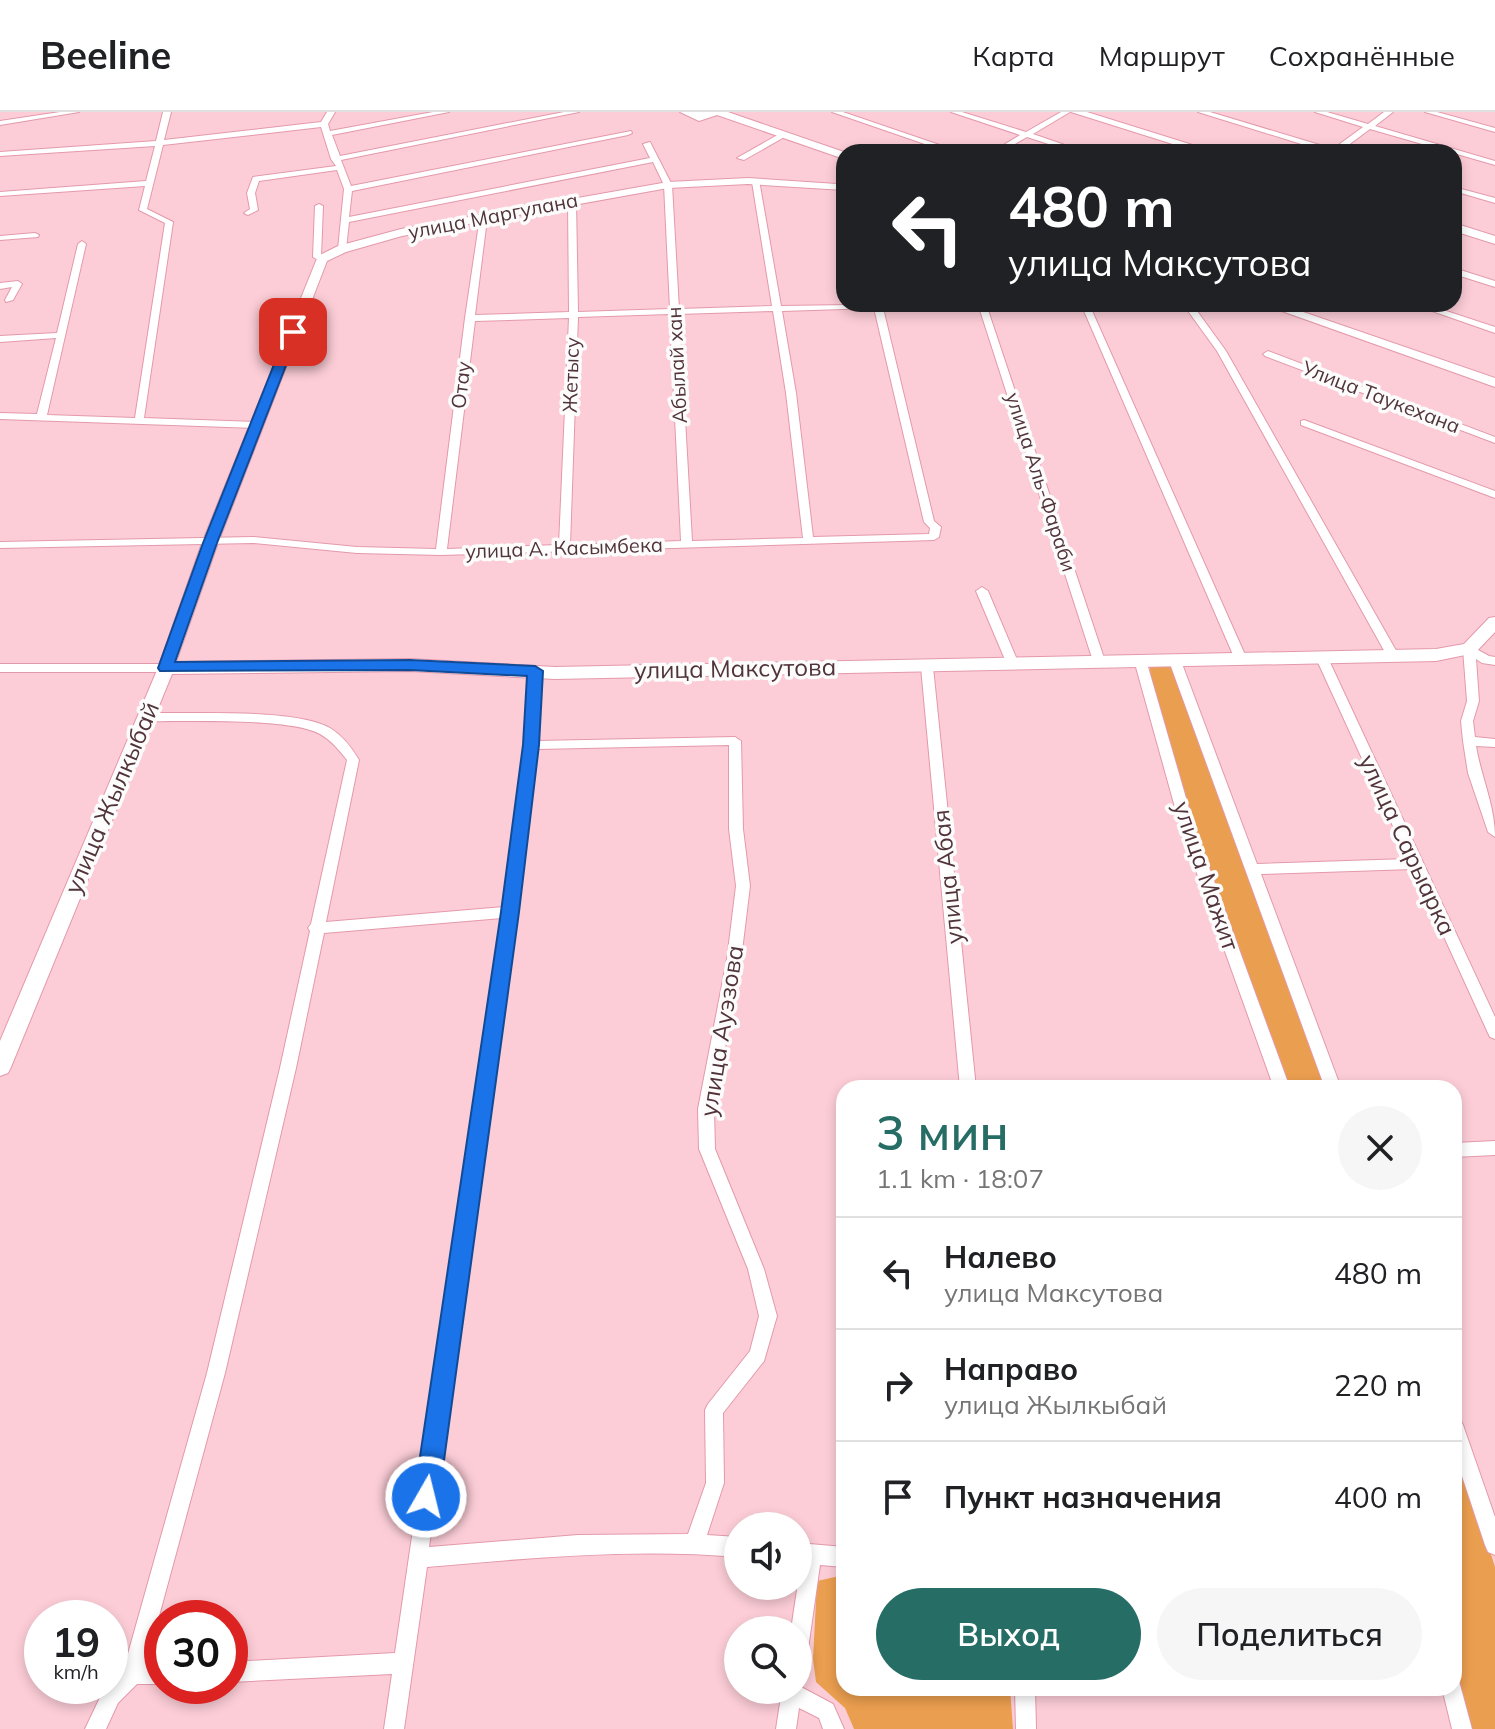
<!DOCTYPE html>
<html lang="ru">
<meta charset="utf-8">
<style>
body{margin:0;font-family:Mulish,sans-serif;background:#f6f6f6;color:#202124;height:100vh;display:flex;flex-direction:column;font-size:30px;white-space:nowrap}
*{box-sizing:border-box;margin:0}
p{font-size:26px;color:#757577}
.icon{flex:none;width:44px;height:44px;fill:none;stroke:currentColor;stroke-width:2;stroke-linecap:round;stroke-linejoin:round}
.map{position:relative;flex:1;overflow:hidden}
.panel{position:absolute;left:836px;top:968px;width:626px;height:616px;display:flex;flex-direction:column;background:#fff;border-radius:24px;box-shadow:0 4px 12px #0003}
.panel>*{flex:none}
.banner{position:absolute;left:836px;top:32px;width:626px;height:168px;border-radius:24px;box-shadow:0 4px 12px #0003;background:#202124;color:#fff;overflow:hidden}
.fabs{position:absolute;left:724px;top:1400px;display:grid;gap:16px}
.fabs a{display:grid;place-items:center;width:88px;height:88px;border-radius:50%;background:#fff;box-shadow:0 4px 12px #0003;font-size:40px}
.speed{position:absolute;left:24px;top:1488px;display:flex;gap:16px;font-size:40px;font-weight:700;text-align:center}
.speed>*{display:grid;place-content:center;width:104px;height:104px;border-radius:50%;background:#fff;box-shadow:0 4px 12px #0003;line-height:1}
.speed small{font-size:20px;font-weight:400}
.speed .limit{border:12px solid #d22;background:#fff;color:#111}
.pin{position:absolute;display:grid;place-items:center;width:68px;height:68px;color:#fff;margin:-34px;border-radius:16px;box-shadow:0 4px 12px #0006}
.me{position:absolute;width:88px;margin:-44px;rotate:8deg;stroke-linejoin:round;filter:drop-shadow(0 0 6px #0008)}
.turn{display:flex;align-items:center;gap:28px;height:168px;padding:0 40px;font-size:36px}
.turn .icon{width:104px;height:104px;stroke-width:2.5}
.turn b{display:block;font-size:56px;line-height:68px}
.round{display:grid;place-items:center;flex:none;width:84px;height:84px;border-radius:42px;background:#f6f6f6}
.head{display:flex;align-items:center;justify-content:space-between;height:136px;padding:0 40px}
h1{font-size:48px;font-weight:600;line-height:60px;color:#256d65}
.button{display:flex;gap:16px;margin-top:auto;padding:16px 40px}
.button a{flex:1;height:92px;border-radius:48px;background:#256d65;color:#fff;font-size:32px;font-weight:600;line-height:92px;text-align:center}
.button a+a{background:#f6f6f6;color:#202124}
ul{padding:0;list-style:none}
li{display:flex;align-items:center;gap:24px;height:112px;padding:0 40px;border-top:2px solid #e0e0e0}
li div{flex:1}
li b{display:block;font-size:30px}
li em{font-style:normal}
header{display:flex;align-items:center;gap:48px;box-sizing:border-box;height:112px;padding:0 40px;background:#fff;border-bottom:2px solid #e0e0e0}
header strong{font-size:38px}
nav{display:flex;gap:44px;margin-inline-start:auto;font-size:28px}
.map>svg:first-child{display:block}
.green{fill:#ea9e4f}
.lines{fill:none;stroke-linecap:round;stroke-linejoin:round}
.street-casing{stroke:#e499ab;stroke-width:2}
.secondary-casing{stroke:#e499ab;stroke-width:2}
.street{fill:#fff;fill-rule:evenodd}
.secondary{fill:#fff;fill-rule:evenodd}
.route{fill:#1a73e8;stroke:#114b97;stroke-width:2}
.labels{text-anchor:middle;stroke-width:7;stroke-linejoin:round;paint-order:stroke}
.far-street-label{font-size:20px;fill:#51333a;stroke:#fcfcfc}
.street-label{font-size:24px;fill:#51333a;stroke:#fcfcfc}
</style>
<header>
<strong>Beeline</strong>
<nav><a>Карта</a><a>Маршрут</a><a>Сохранённые</a></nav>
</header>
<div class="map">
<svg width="1495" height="1617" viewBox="0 0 1495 1617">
<rect width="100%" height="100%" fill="#fccdd7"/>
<path class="green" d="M1149 546H1174L1336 976H1282L1154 602Z
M1454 1327 1495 1455V1617H1460L1454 1576Z
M844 1463V1576H1010L1013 1617H854L845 1596 816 1570 813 1547 817 1469Z"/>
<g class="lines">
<g class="street-casing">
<path id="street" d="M60 0H79L0 13V9Z
M163 0H171L164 28 321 10 327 0H335L328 12 330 19 433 0H449L332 23 340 44 564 0H579L341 48 351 74 631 19 632 21 628 23 352 79 349 105 650 46 643 32 650 30 672 73 679 197 772 194 752 70 759 68 781 194 918 192 914 195 883 196 934 409 941 415 939 425 934 428 441 443 357 441 253 431 0 436V430L253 425 357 435 436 437 465 206 480 105 487 107 475 203 569 200 568 89 572 87 576 89 578 200 670 197 664 73 653 50 349 110 346 137 342 140 338 137 344 77 337 58 259 69 255 81 258 98 248 103 244 101 250 97 247 81 253 65 336 54 331 47 321 15 163 33 147 97 173 110 144 306 258 310 263 313 258 316 0 307V301L37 302 56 226 0 230V224L57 221 78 132 82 129 86 132 47 303 135 306 165 111 139 98 145 74 0 84V80L146 69 155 34 0 44V40L156 29ZM874 196 924 410 930 416 929 422 813 425 796 281 782 199ZM773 199 786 281 803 426 692 429 679 202ZM670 202 681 429 570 433 578 205ZM569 206 559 433 447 437 475 209Z
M832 0H843L960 40H948Z
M951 0H962L1026 20 1061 0H1070L1033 22 1085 40H1073L1027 25 1001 40H992L1020 23Z
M1198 0H1210L1333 37 1363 15 1315 0H1327L1368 12 1384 0H1393L1375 14 1495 49V53L1370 17 1339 40H1327Z
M1425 0H1437L1495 16V20Z
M781 21 788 23 744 48 737 46Z
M1454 75 1495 86V91L1454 79Z
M319 92 323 94 321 144 326 147 322 150 313 145 315 94Z
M35 121 39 123 38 125 0 128V124Z
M1454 156 1495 169V175L1454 162Z
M18 169 22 172 13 188 6 190 5 188 12 175 0 177V171Z
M978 192H986L1105 549 1103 552 1099 553 1093 549Z
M1081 192H1089L1246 545 1244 548H1236L1234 545Z
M1183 192H1192L1226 239 1398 542 1396 545 1392 546 1386 542 1217 239Z
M1412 192H1425L1495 215V221Z
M1268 239 1495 325V331L1265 244 1263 242Z
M1304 308 1495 379V386L1301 313V309Z
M982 475 988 479 1018 550 1016 553 1012 554 1006 550 976 479Z
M1469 533 1489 544 1495 545V553L1482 551 1476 547 1479 589 1473 609 1475 625 1495 627V635L1476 634C1481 665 1495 693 1495 725L1488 720 1468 661 1463 629 1461 609 1467 589 1463 537Z
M1321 540 1327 544 1495 905V927L1490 925 1488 921 1413 757 1261 762 1341 976H1325L1169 549 1175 545 1181 549 1257 752 1408 747 1315 544Z
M1140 544 1146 548 1195 717 1290 976H1274L1181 717 1134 548Z
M927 551 933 555 976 976H960L921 555Z
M0 552H166L172 556 166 560H0Z
M535 555 541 559 537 629 735 625 741 629 743 717 750 774 741 847 714 997 715 1037 764 1157 777 1204 764 1249 723 1301 724 1371 707 1423 738 1425V1445C634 1436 531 1446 427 1455L404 1617H384L392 1562 230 1570V1550L395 1541 502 806 324 821 296 956 225 1261 146 1552H162V1572H137L118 1591 106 1617H85L104 1577 110 1574V1571L124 1556 207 1261 280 956 310 819 308 816 311 812 347 648C339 638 331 628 320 622 290 605 184 610 145 609L139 605 145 601C188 602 296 596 330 616 343 624 352 636 359 648L326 810 504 795 525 633 529 559ZM729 633V717L736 774 727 847 698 997 699 1037 748 1157 759 1204 750 1239 708 1292 705 1298 706 1371 688 1422 578 1423 429 1435 517 800 537 637Z
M1495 1029V1043L1454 1045V1031Z
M1454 1304 1460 1307 1463 1313 1495 1405V1443L1488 1440 1485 1433 1454 1340Z
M798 1431 844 1435V1455L820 1453 808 1537 805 1544 798 1547V1518H791L801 1451H798Z
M1454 1567 1459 1569 1472 1617H1452L1442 1576H1454Z
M798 1570 801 1575 833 1592 844 1617H823L819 1606 799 1596 796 1617H776L782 1578H798Z
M1015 1576H1035L1036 1617H1016Z"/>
</g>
<g class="secondary-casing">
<path id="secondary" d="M680 0H728L844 40V47L717 3 699 9Z
M1071 0H1087L1215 40H1198Z
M748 66 837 72 844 67V78L748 72 668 76 402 124 346 140 327 149 218 431 176 550 410 547 555 555 1436 537 1464 532 1489 506 1495 505V520L1475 541 1436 549 555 567 410 559 172 562 11 955 8 961 0 964V929L158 556 202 431 318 144 338 134 401 117 668 70Z
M1454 111 1495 124V132L1454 119Z
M1262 192H1280L1495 266V275Z"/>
</g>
<use href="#street" class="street"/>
<use href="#secondary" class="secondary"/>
</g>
<path class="route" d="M293 216 299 220 217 431 175 550 410 548 535 554 543 559 539 633 519 800 439 1385 435 1393 426 1397 418 1393 414 1385 501 800 523 633 527 564 410 558 160 559 158 556 203 431 287 220Z"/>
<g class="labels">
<g class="far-street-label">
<text transform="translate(493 104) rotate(-11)" y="7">улица Маргулана</text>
<text transform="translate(677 253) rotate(-93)" y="7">Абылай хан</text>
<text transform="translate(571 263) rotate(-88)" y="7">Жетысу</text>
<text transform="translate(461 273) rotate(-83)" y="7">Отау</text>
<text transform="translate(1381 285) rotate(21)" y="7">Улица Таукехана</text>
<text transform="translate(1041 370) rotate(72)" y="7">улица Аль-Фараби</text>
<text transform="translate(564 436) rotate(-2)" y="7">улица А. Касымбека</text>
</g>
<g class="street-label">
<text transform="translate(735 557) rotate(-1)" y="8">улица Максутова</text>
<text transform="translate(112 686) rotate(-67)" y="8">улица Жылкыбай</text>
<text transform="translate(1407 733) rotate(65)" y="8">улица Сарыарка</text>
<text transform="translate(1206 764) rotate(71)" y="8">улица Мажит</text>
<text transform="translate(948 765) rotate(-96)" y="8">улица Абая</text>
<text transform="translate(722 919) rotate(-81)" y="8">улица Ауэзова</text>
</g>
</g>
</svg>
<div class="fabs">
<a><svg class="icon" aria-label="sound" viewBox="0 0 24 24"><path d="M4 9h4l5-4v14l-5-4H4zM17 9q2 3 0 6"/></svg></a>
<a><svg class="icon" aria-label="search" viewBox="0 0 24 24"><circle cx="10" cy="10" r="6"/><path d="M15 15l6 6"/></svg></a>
</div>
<div class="speed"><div>19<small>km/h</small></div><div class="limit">30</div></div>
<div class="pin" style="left:293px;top:220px;background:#d93025"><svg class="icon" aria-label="arrive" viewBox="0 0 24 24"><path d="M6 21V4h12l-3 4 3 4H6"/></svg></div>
<svg class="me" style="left:426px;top:1385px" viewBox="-20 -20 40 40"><circle r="17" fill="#1a73e8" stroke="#fff" stroke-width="3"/><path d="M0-11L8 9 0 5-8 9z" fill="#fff"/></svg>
<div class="banner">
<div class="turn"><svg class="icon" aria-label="left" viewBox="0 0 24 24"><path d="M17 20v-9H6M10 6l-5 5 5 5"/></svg><div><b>480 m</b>улица Максутова</div></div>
</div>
<section class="panel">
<div class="head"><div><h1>3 мин</h1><p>1.1 km · 18:07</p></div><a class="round"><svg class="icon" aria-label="close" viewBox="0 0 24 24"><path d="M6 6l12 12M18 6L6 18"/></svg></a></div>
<ul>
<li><svg class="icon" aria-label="left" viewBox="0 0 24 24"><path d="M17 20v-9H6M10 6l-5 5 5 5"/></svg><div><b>Налево</b><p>улица Максутова</p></div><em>480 m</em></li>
<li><svg class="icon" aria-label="right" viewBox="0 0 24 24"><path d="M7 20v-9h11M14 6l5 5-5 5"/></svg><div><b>Направо</b><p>улица Жылкыбай</p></div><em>220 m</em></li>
<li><svg class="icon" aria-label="arrive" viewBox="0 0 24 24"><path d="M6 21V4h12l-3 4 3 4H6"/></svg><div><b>Пункт назначения</b></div><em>400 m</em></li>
</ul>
<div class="button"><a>Выход</a><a>Поделиться</a></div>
</section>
</div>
